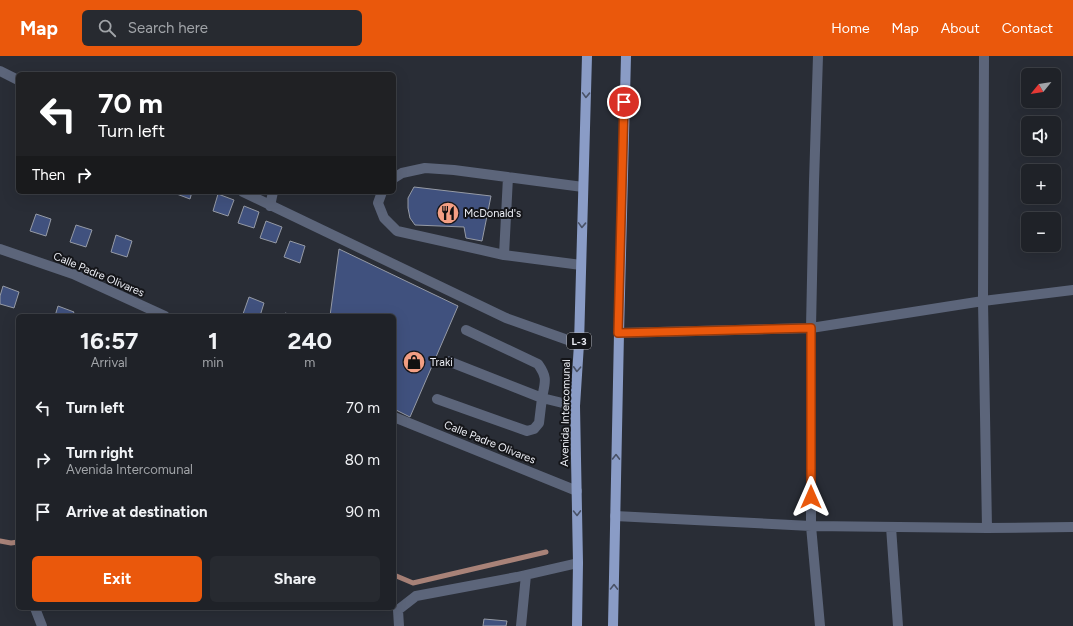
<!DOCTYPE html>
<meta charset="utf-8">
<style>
body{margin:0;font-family:Figtree,sans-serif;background:#272a30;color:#f1f3f6;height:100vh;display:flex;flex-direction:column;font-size:15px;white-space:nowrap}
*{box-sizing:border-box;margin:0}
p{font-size:13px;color:#a1a4a8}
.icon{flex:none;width:22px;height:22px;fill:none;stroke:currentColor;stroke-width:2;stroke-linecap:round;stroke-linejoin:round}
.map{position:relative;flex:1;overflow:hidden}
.panel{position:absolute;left:16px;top:258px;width:380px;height:296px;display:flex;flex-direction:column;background:#1f2228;border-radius:6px;box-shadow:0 4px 16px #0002,0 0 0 1px #3c3f45}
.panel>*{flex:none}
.banner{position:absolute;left:16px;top:16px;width:380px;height:122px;border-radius:6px;box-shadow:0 4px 16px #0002,0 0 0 1px #3c3f45;background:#202124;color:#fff;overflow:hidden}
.needle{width:26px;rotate:240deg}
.tools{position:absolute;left:1021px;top:12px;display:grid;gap:8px}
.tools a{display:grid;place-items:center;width:40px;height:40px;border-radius:6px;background:#1f2228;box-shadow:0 4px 16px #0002,0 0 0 1px #3c3f45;font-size:20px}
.pin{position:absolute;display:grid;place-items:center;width:34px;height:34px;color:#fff;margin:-17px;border:2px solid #fff;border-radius:50%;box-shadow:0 1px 4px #0007}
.me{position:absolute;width:44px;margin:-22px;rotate:0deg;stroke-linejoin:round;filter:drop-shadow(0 0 3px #0008)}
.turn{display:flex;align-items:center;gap:14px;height:84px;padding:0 16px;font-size:18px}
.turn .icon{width:52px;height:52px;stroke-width:2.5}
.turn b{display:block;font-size:28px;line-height:34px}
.then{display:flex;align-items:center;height:38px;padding:0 16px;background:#0003;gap:8px;font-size:15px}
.eta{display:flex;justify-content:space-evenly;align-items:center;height:68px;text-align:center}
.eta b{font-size:24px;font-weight:700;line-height:28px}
.action{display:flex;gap:8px;margin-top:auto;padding:8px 16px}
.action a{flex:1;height:46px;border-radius:6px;background:#ea580c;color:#fff;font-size:16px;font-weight:700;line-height:46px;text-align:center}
.action a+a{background:#272a30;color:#f1f3f6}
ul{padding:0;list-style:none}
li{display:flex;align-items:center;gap:12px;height:52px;padding:0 16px}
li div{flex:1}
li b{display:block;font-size:15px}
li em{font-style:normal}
header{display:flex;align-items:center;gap:24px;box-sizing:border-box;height:56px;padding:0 20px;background:#ea580c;color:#fff}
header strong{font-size:19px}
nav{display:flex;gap:22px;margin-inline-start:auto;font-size:14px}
.search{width:280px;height:36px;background:#272a30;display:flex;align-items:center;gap:10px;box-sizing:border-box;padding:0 14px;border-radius:6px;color:#a1a4a8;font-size:15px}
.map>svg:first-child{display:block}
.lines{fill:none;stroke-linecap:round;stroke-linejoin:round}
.stream{stroke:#a88278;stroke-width:5}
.building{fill:#40517e;stroke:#969ba6}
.minor{stroke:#5c657a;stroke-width:10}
.major{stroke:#8a9cc6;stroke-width:10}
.oneway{stroke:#495267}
.route-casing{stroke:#983908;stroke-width:10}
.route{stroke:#ea580c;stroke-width:7}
.labels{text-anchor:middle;stroke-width:4;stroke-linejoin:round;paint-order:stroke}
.shield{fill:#141519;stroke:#acaeb4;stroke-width:1}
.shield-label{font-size:10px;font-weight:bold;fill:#edeff6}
.poi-label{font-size:11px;fill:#edeff6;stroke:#141519;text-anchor:start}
.street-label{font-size:11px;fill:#edeff6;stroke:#141519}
</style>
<header>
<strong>Map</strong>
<div class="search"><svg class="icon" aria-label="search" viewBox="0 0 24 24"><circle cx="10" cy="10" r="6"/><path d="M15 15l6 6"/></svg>Search here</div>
<nav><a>Home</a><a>Map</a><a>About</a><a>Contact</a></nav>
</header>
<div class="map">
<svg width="1073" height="570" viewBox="0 0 1073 570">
<rect width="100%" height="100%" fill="#292d36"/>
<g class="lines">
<path class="stream" d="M0 485 11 487 18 486
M394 519 413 527 546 496"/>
</g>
<path class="building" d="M414 131 491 140 482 185 466 182 464 171 415 169 410 162 408 152V142Z
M175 136H192L190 143 174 137Z
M218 138 234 144 228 160 213 155Z
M244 150 259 156 254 172 238 167Z
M36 158 51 163 46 180 30 175Z
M266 165 282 171 276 187 260 182Z
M76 169 92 174 86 191 70 186Z
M116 179 132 185 127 201 111 196Z
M290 185 305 190 300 207 284 201Z
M339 193 458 250 410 361 394 353V260H330Z
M3 230 19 236 14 252 0 248V240Z
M249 241 264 247 260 260H249L243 258Z
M58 250 74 256 72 260H55Z
M285 257 296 260H284Z
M484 563 507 565 506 570H483Z"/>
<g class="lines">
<path class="minor" d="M818 0 814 126 811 272V470L820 570
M984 0 983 245 987 472
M0 15 18 24
M394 122 402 117 425 112 454 114 583 131
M243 136 506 262 579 288
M382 136 378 147 384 162 397 175 504 199 581 209
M270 150 273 136
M0 193 73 218 165 260
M504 199 508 121
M466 274 538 308C548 322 545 326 542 342L575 350
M619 277 811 272 983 245 1073 234
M437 343 527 375 534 373 539 367 542 342 448 305
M394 361 577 435
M615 460 811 470 987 472 1073 471
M891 471 898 570
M35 552 42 570
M399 570 398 554 416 540 517 521 578 507
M521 570 526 519"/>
<path class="major" d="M577 570 578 507 575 350 579 288 587 0
M613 570 619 277 626 0"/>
</g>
<defs><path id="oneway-chevron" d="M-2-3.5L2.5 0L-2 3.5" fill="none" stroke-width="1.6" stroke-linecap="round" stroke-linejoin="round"/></defs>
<g class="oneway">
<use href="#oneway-chevron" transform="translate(586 39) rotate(92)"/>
<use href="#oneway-chevron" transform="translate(582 169) rotate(92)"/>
<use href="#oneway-chevron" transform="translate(577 313) rotate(93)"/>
<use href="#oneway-chevron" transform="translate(616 401) rotate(-89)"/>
<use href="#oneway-chevron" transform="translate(577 457) rotate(89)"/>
<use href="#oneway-chevron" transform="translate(614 531) rotate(-89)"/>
</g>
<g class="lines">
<g class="route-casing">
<path id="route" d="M624 46 618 277 811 272V441"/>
</g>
<use href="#route" class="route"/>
</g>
<defs>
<g id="restaurant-disc" transform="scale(1.15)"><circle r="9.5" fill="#f39f84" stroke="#141519"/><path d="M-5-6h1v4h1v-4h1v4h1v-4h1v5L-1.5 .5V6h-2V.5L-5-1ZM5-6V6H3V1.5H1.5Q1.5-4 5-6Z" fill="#111"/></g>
<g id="shop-disc" transform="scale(1.15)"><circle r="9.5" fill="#f39f84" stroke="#141519"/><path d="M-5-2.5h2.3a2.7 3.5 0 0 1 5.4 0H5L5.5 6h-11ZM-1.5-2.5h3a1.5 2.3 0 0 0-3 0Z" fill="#111"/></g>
</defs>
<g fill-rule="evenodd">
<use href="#restaurant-disc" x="448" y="157"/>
<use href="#shop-disc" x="414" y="306"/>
</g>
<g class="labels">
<rect class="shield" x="567" y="277" width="24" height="16" rx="3"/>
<g class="shield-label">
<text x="579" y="289">L-3</text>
</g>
<g class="poi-label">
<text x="464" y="161">McDonald's</text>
<text x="430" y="310">Traki</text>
</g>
<g class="street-label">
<text transform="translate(99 218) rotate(23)" y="4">Calle Padre Olivares</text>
<text transform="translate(565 357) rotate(-89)" y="4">Avenida Intercomunal</text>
<text transform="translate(490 386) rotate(22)" y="4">Calle Padre Olivares</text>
</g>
</g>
</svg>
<div class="tools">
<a><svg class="needle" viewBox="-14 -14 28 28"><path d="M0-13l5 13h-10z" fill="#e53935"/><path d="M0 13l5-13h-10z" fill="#a1a4a8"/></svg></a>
<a><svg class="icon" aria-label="sound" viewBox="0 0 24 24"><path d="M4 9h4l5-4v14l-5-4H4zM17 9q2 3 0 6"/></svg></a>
<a>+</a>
<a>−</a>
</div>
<div class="pin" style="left:624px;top:46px;background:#d93025"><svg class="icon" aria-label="arrive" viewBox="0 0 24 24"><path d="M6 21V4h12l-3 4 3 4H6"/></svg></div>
<svg class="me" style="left:811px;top:441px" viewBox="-20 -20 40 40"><path d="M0-17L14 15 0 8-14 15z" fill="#ea580c" stroke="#fff" stroke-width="4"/></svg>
<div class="banner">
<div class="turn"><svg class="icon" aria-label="left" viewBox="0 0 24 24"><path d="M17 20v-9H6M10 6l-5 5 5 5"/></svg><div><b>70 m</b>Turn left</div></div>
<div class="then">Then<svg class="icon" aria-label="right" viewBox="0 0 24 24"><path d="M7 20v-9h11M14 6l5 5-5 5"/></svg></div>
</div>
<section class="panel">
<div class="eta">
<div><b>16:57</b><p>Arrival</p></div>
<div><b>1</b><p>min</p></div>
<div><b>240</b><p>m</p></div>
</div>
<ul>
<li><svg class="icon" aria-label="left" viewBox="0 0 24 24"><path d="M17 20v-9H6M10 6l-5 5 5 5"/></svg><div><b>Turn left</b></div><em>70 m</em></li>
<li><svg class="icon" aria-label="right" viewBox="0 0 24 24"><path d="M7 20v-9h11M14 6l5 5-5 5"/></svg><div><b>Turn right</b><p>Avenida Intercomunal</p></div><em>80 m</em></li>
<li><svg class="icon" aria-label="arrive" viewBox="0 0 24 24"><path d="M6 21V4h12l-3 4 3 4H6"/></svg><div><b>Arrive at destination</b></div><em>90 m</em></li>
</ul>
<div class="action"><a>Exit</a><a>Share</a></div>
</section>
</div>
